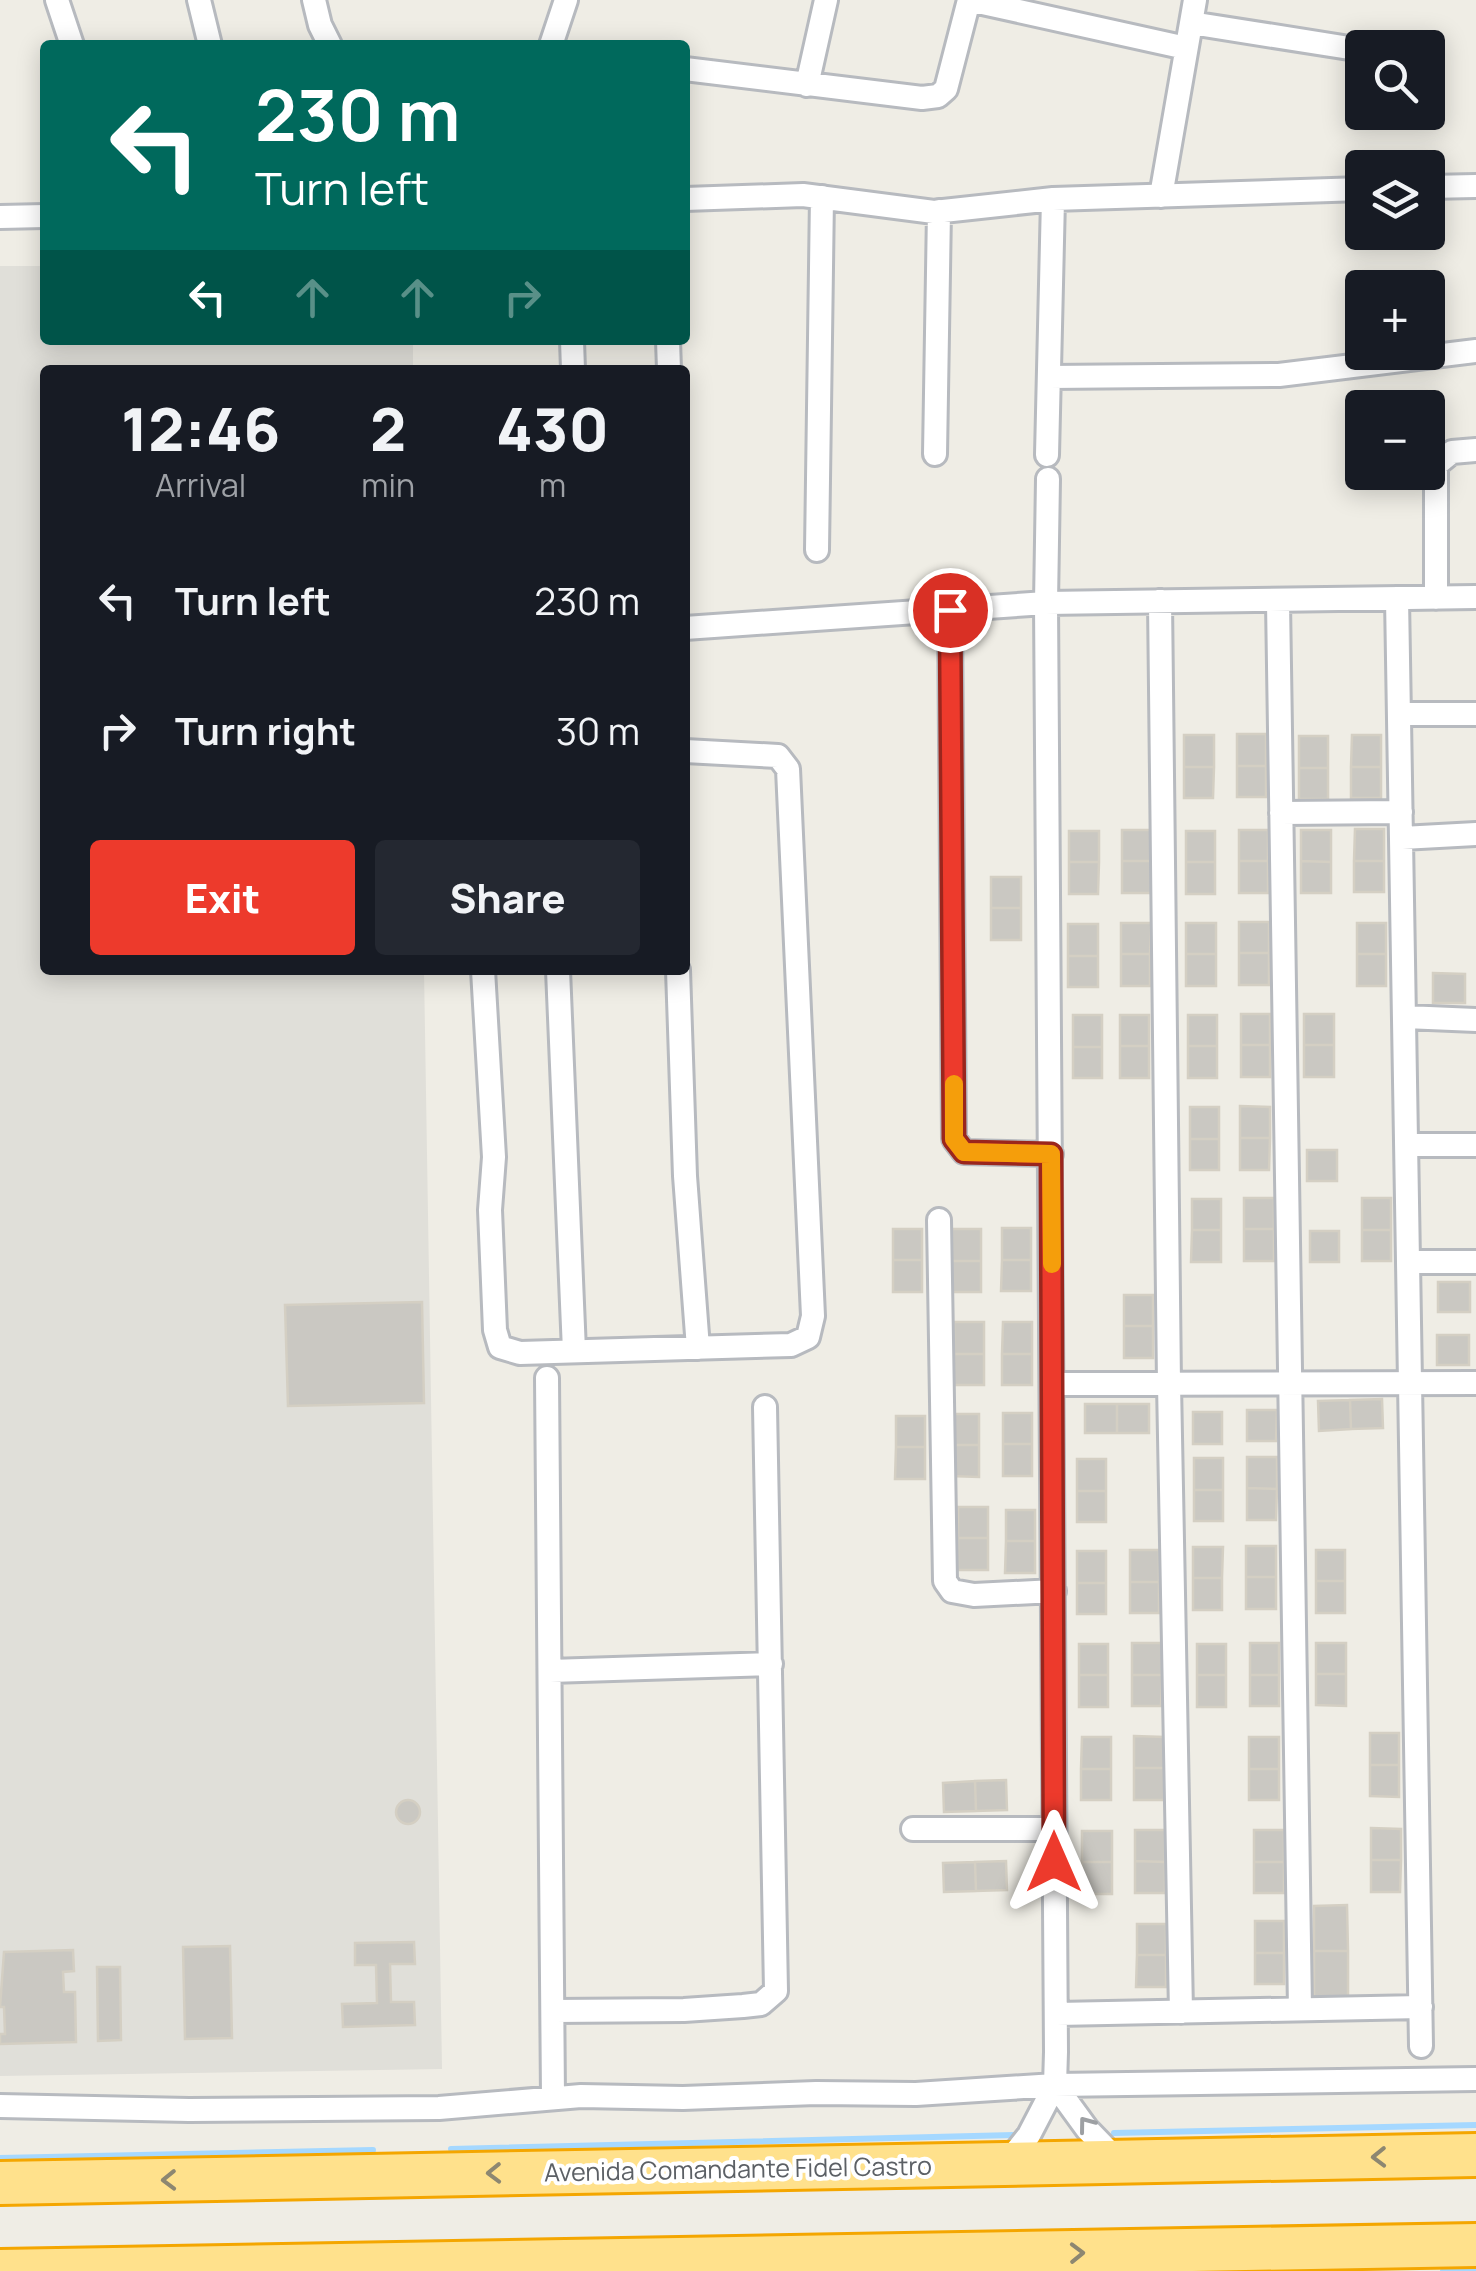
<!DOCTYPE html>
<meta charset="utf-8">
<style>
body{margin:0;font-family:Manrope,sans-serif;background:#242831;color:#f1f3f6;height:100vh;display:flex;flex-direction:column;font-size:38px;white-space:nowrap}
*{box-sizing:border-box;margin:0}
p{font-size:32px;color:#9ea1a6}
.icon{flex:none;width:55px;height:55px;fill:none;stroke:currentColor;stroke-width:2;stroke-linecap:round;stroke-linejoin:round}
.map{position:relative;flex:1;overflow:hidden}
.panel{position:absolute;left:40px;top:365px;width:650px;height:610px;display:flex;flex-direction:column;background:#171b24;border-radius:10px;box-shadow:0 5px 25px #0003}
.panel>*{flex:none}
.guide{position:absolute;left:40px;top:40px;width:650px;height:305px;border-radius:10px;box-shadow:0 5px 25px #0003;background:#00695c;color:#fff;overflow:hidden}
.buttons{position:absolute;left:1345px;top:30px;display:grid;gap:20px}
.buttons a{display:grid;place-items:center;width:100px;height:100px;border-radius:10px;background:#171b24;box-shadow:0 5px 25px #0003;font-size:50px}
.pin{position:absolute;display:grid;place-items:center;width:85px;height:85px;color:#fff;margin:-42px;border:5px solid #fff;border-radius:50%;box-shadow:0 2px 10px #0007}
.me{position:absolute;width:110px;margin:-55px;rotate:0deg;stroke-linejoin:round;filter:drop-shadow(0 0 8px #0008)}
.turn{display:flex;align-items:center;gap:35px;height:210px;padding:0 50px;font-size:45px}
.turn .icon{width:130px;height:130px;stroke-width:2.5}
.turn b{display:block;font-size:70px;line-height:85px}
.lanes{display:flex;align-items:center;height:95px;padding:0 50px;background:#0003;justify-content:center;gap:50px;direction:ltr}
.lanes .off{opacity:.35}
.eta{display:flex;justify-content:space-evenly;align-items:center;height:170px;text-align:center}
.eta b{font-size:60px;font-weight:800;line-height:70px}
.button{display:flex;gap:20px;margin-top:auto;padding:20px 50px}
.button a{flex:1;height:115px;border-radius:10px;background:#ed3a2c;color:#fff;font-size:40px;font-weight:800;line-height:115px;text-align:center}
.button a+a{background:#242831;color:#f1f3f6}
ul{padding:0;list-style:none}
li{display:flex;align-items:center;gap:30px;height:130px;padding:0 50px}
li div{flex:1}
li b{display:block;font-size:38px}
li em{font-style:normal}
.map>svg:first-child{display:block}
.industrial{fill:#e0dfd9}
.lines{fill:none;stroke-linecap:round;stroke-linejoin:round}
.stream{stroke:#a5d8ff;stroke-width:6}
.building{fill:#cac8c2;stroke:#d4cfc3;stroke-width:2.5}
.street-casing{stroke:#b7babf;stroke-width:28}
.highway-casing{stroke:#f4a600;stroke-width:48}
.street{stroke:#fff;stroke-width:22}
.highway{stroke:#ffe18c;stroke-width:42}
.oneway{stroke:#9da0a3}
.oneway2{stroke:#8d8771}
.route-casing{stroke:#9a261d;stroke-width:25}
.route{stroke:#ed3a2c;stroke-width:18}
.slow{stroke:#f59e0b;stroke-width:18}
.labels{text-anchor:middle;stroke-width:8;stroke-linejoin:round;paint-order:stroke}
.street-label{font-size:25px;fill:#5c6065;stroke:#fff}
</style>
<div class="map">
<svg width="1476" height="2271" viewBox="0 0 1476 2271">
<rect width="100%" height="100%" fill="#efede5"/>
<path class="industrial" d="M0 266H45V340H413V370H45V970H424L442 2069 0 2076Z"/>
<g class="lines">
<path class="stream" d="M1114 2133 1476 2125
M451 2149 1014 2135
M0 2158 373 2150
M1443 2271 1476 2270"/>
</g>
<path class="building" d="M1237 734H1266V766H1237Z
M1184 735H1214V767H1184Z
M1352 735H1381V767H1351Z
M1299 736H1328V768H1299Z
M1237 766H1266V797H1237Z
M1184 767H1214L1213 798H1184Z
M1351 767H1381V798H1351Z
M1299 768H1328V799H1299Z
M1355 829H1384V861H1354Z
M1122 830H1152L1151 861H1122Z
M1239 830H1268V861H1239Z
M1301 830H1331V862L1301 861Z
M1069 831H1099V862H1069Z
M1186 831H1215V862H1186Z
M1122 861H1151V893H1122Z
M1239 861H1268V893H1239Z
M1301 861 1331 862V893H1301Z
M1354 861H1384V892H1354Z
M1069 862H1099L1098 894H1069Z
M1186 862H1215V894H1186Z
M991 877H1021V908H991Z
M991 908H1021V940H991Z
M1239 922H1269V953H1239Z
M1121 923H1151L1150 954H1121Z
M1186 923H1216V954H1186Z
M1357 923H1386V954H1357Z
M1068 924H1098V956H1068Z
M1239 953H1269V985H1239Z
M1121 954H1150V986H1121Z
M1186 954H1216V986H1186Z
M1357 954H1386V986H1357Z
M1068 956H1098V987H1068Z
M1433 973 1465 974V1003H1433Z
M1241 1014H1270V1045H1241Z
M1304 1014H1334V1045H1304Z
M1073 1015H1102V1047H1073Z
M1120 1015H1149V1046H1120Z
M1188 1015H1217V1046H1188Z
M1241 1045H1270V1077H1241Z
M1304 1045H1334V1077H1304Z
M1120 1046H1149V1078H1120Z
M1188 1046H1217V1078H1188Z
M1073 1047H1102V1078H1073Z
M1240 1106 1270 1107V1138H1240Z
M1190 1107H1219V1139H1190Z
M1240 1138H1270L1269 1170H1240Z
M1190 1139H1219V1170H1190Z
M1307 1150H1337V1181H1307Z
M1244 1198H1274V1229H1244Z
M1362 1198H1391V1230H1362Z
M1192 1199H1221V1230H1192Z
M1002 1228H1031V1260H1002Z
M893 1229H922V1260H893Z
M952 1229H981V1261H952Z
M1244 1229H1274V1261H1244Z
M1192 1230H1221V1262H1191Z
M1362 1230H1391V1261H1362Z
M1310 1231H1339V1262H1310Z
M893 1260H922V1292H893Z
M1002 1260H1031V1291H1001Z
M952 1261H981V1292H952Z
M1438 1282H1470V1312H1438Z
M1124 1295H1153V1326H1124Z
M422 1302 424 1403 288 1406 285 1305Z
M954 1322H984V1354H954Z
M1003 1322H1032V1354H1002Z
M1124 1326H1153V1358H1124Z
M1437 1335H1469V1365H1437Z
M954 1354H984V1385H954Z
M1002 1354H1032V1385H1002Z
M1382 1399 1383 1428 1351 1429 1350 1400Z
M1350 1400 1351 1429 1319 1431 1318 1401Z
M1085 1404H1117V1433H1085Z
M1117 1404H1149V1433H1117Z
M1247 1410H1277L1276 1441H1247Z
M1193 1412H1222V1444H1193Z
M1003 1413H1032V1444H1003Z
M950 1414H979V1445H950Z
M896 1416H925V1447H896Z
M1003 1444H1032V1476H1003Z
M950 1445H979V1477L950 1476Z
M896 1447H925V1479H895Z
M1247 1457H1277V1489L1247 1488Z
M1194 1458H1223V1490H1194Z
M1077 1459H1106V1491H1077Z
M1247 1488 1277 1489 1276 1520H1247Z
M1194 1490H1223V1521H1194Z
M1077 1491H1106V1522H1077Z
M958 1507H988V1538H958Z
M1006 1510H1035V1541H1006Z
M958 1538H988V1570H958Z
M1006 1541H1035V1573H1005Z
M1246 1546H1276V1577H1246Z
M1193 1547H1223L1222 1578H1193Z
M1130 1550H1159V1582H1130Z
M1316 1550H1345V1581H1316Z
M1077 1551H1106V1583H1077Z
M1246 1577H1276V1609H1246Z
M1193 1578H1222V1610H1193Z
M1316 1581H1345V1613H1316Z
M1130 1582H1159V1613H1130Z
M1077 1583H1106V1614H1077Z
M1132 1643H1162V1675H1132Z
M1250 1643H1279V1675H1250Z
M1316 1643H1346V1674H1316Z
M1079 1644H1108V1675H1079Z
M1197 1644H1226V1675H1197Z
M1316 1674H1346V1706L1316 1705Z
M1079 1675H1108V1707H1079Z
M1132 1675H1162L1161 1706H1132Z
M1197 1675H1226V1707H1197Z
M1250 1675H1279V1706H1250Z
M1370 1733H1399V1765H1370Z
M1134 1736 1164 1737V1768H1134Z
M1082 1737H1111V1769H1081Z
M1249 1737H1279V1769H1249Z
M1370 1765H1399V1797L1370 1796Z
M1134 1768H1164V1800H1134Z
M1081 1769H1111V1800H1081Z
M1249 1769H1279V1800H1249Z
M1006 1780 1007 1810 976 1811 975 1781Z
M975 1781 976 1811 944 1812 943 1783Z
M396 1812a12 12 0 1 1 24 0a12 12 0 1 1-24 0Z
M1371 1828 1401 1829V1860H1371Z
M1135 1830H1165V1862L1135 1861Z
M1254 1830H1284V1862H1254Z
M1082 1831H1112V1862H1082Z
M1371 1860H1401L1400 1892H1371Z
M1006 1861 1007 1890 976 1891 975 1862Z
M1135 1861 1165 1862V1893H1135Z
M975 1862 976 1891 944 1892 943 1863Z
M1082 1862H1112V1894H1082Z
M1254 1862H1284V1893H1254Z
M1347 1905 1348 1951H1314V1906Z
M1255 1921H1284V1953H1255Z
M1137 1924H1166V1955H1137Z
M414 1942 415 1964H390L391 2002H414L415 2025 343 2027 342 2004 377 2003 376 1965H355V1943Z
M230 1946 232 2038 185 2039 183 1947Z
M73 1950 74 1971 63 1972 64 1992H75L76 2042 0 2044V2034H5L4 2007H0L4 1952Z
M1314 1951H1348V1999H1314Z
M1255 1953H1284V1984H1255Z
M1137 1955H1166V1987H1136Z
M97 1967H120L121 2040 98 2041Z"/>
<g class="lines">
<g class="street-casing">
<path id="street" d="M57 0 72 45
M199 0 210 45
M314 0 320 25 330 45
M969 0 1186 48
M1191 23 1362 50
M551 45 566 0
M685 69 922 98 938 96 946 89 969 0
M807 85 826 0
M1428 187 1476 186
M1161 196 1195 0
M685 199 803 195 934 212 1053 199 1362 189
M0 217 45 216
M572 340 573 370
M668 340 669 370
M1049 377 1279 375 1476 351
M935 454 939 211
M1047 455 1053 199
M817 550 822 197
M1397 598 1421 2046
M1436 598V465L1452 452 1476 450
M1160 601 1169 1384 1181 2012
M1278 602 1300 2009
M950 610 954 1139 964 1152 1051 1154
M685 628 1046 603 1476 597
M1400 714H1476
M1281 813 1401 812
M1402 838 1476 834
M483 970 494 1157 490 1210 495 1330 500 1347 520 1353 791 1345 808 1337 813 1316 788 769 778 756 685 751
M558 970 574 1351
M678 970 685 1176 698 1348
M1405 1017 1476 1020
M1407 1145H1476
M939 1220 945 1581 952 1591 974 1595 1054 1591
M1409 1262H1476
M547 1378 553 2098
M1053 1384 1476 1383
M550 1671 771 1664
M913 1829H1054
M554 2011 684 2010 743 2006 761 2004 776 1991 765 1407
M1057 2014 1421 2007
M1055 2085 1087 2129 1118 2161
M0 2106 189 2110 439 2108 581 2096 683 2098 816 2093 916 2094 1055 2085 1476 2079
M1006 2164 1029 2135 1055 2085 1056 2052 1046 603 1048 479"/>
</g>
<g class="highway-casing">
<path id="highway" d="M0 2183 1476 2155
M0 2271 1476 2245"/>
</g>
<use href="#street" class="street"/>
<use href="#highway" class="highway"/>
</g>
<defs><path id="oneway-chevron" d="M-2-3.5L2.5 0L-2 3.5" fill="none" stroke-width="1.6" stroke-linecap="round" stroke-linejoin="round" transform="scale(2.5)"/></defs>
<use class="oneway" href="#oneway-chevron" transform="translate(1086 2124) rotate(-127)"/>
<g class="oneway2">
<use href="#oneway-chevron" transform="translate(1379 2157) rotate(179)"/>
<use href="#oneway-chevron" transform="translate(494 2173) rotate(179)"/>
<use href="#oneway-chevron" transform="translate(169 2180) rotate(179)"/>
<use href="#oneway-chevron" transform="translate(1077 2253) rotate(-1)"/>
</g>
<g class="lines">
<g class="route-casing">
<path id="route" d="M950 610 954 1139 964 1152 1051 1154 1054 1862"/>
</g>
<use href="#route" class="route"/>
<path class="slow" d="M954 1084V1139L964 1152 1051 1154 1052 1264"/>
</g>
<g class="labels">
<g class="street-label">
<text transform="translate(738 2169) rotate(-1)" y="9">Avenida Comandante Fidel Castro</text>
</g>
</g>
</svg>
<div class="buttons">
<a><svg class="icon" aria-label="search" viewBox="0 0 24 24"><circle cx="10" cy="10" r="6"/><path d="M15 15l6 6"/></svg></a>
<a><svg class="icon" aria-label="layers" viewBox="0 0 24 24"><path d="M12 4l9 5-9 5-9-5zM3 14l9 5 9-5"/></svg></a>
<a>+</a>
<a>−</a>
</div>
<div class="pin" style="left:950px;top:610px;background:#d93025"><svg class="icon" aria-label="arrive" viewBox="0 0 24 24"><path d="M6 21V4h12l-3 4 3 4H6"/></svg></div>
<svg class="me" style="left:1054px;top:1862px" viewBox="-20 -20 40 40"><path d="M0-17L14 15 0 8-14 15z" fill="#ed3a2c" stroke="#fff" stroke-width="4"/></svg>
<div class="guide">
<div class="turn"><svg class="icon" aria-label="left" viewBox="0 0 24 24"><path d="M17 20v-9H6M10 6l-5 5 5 5"/></svg><div><b>230 m</b>Turn left</div></div>
<div class="lanes"><svg class="icon" aria-label="left" viewBox="0 0 24 24"><path d="M17 20v-9H6M10 6l-5 5 5 5"/></svg><svg class="icon off" aria-label="ahead" viewBox="0 0 24 24"><path d="M12 20V5M6 11l6-6 6 6"/></svg><svg class="icon off" aria-label="ahead" viewBox="0 0 24 24"><path d="M12 20V5M6 11l6-6 6 6"/></svg><svg class="icon off" aria-label="right" viewBox="0 0 24 24"><path d="M7 20v-9h11M14 6l5 5-5 5"/></svg></div>
</div>
<section class="panel">
<div class="eta">
<div><b>12:46</b><p>Arrival</p></div>
<div><b>2</b><p>min</p></div>
<div><b>430</b><p>m</p></div>
</div>
<ul>
<li><svg class="icon" aria-label="left" viewBox="0 0 24 24"><path d="M17 20v-9H6M10 6l-5 5 5 5"/></svg><div><b>Turn left</b></div><em>230 m</em></li>
<li><svg class="icon" aria-label="right" viewBox="0 0 24 24"><path d="M7 20v-9h11M14 6l5 5-5 5"/></svg><div><b>Turn right</b></div><em>30 m</em></li>
</ul>
<div class="button"><a>Exit</a><a>Share</a></div>
</section>
</div>
